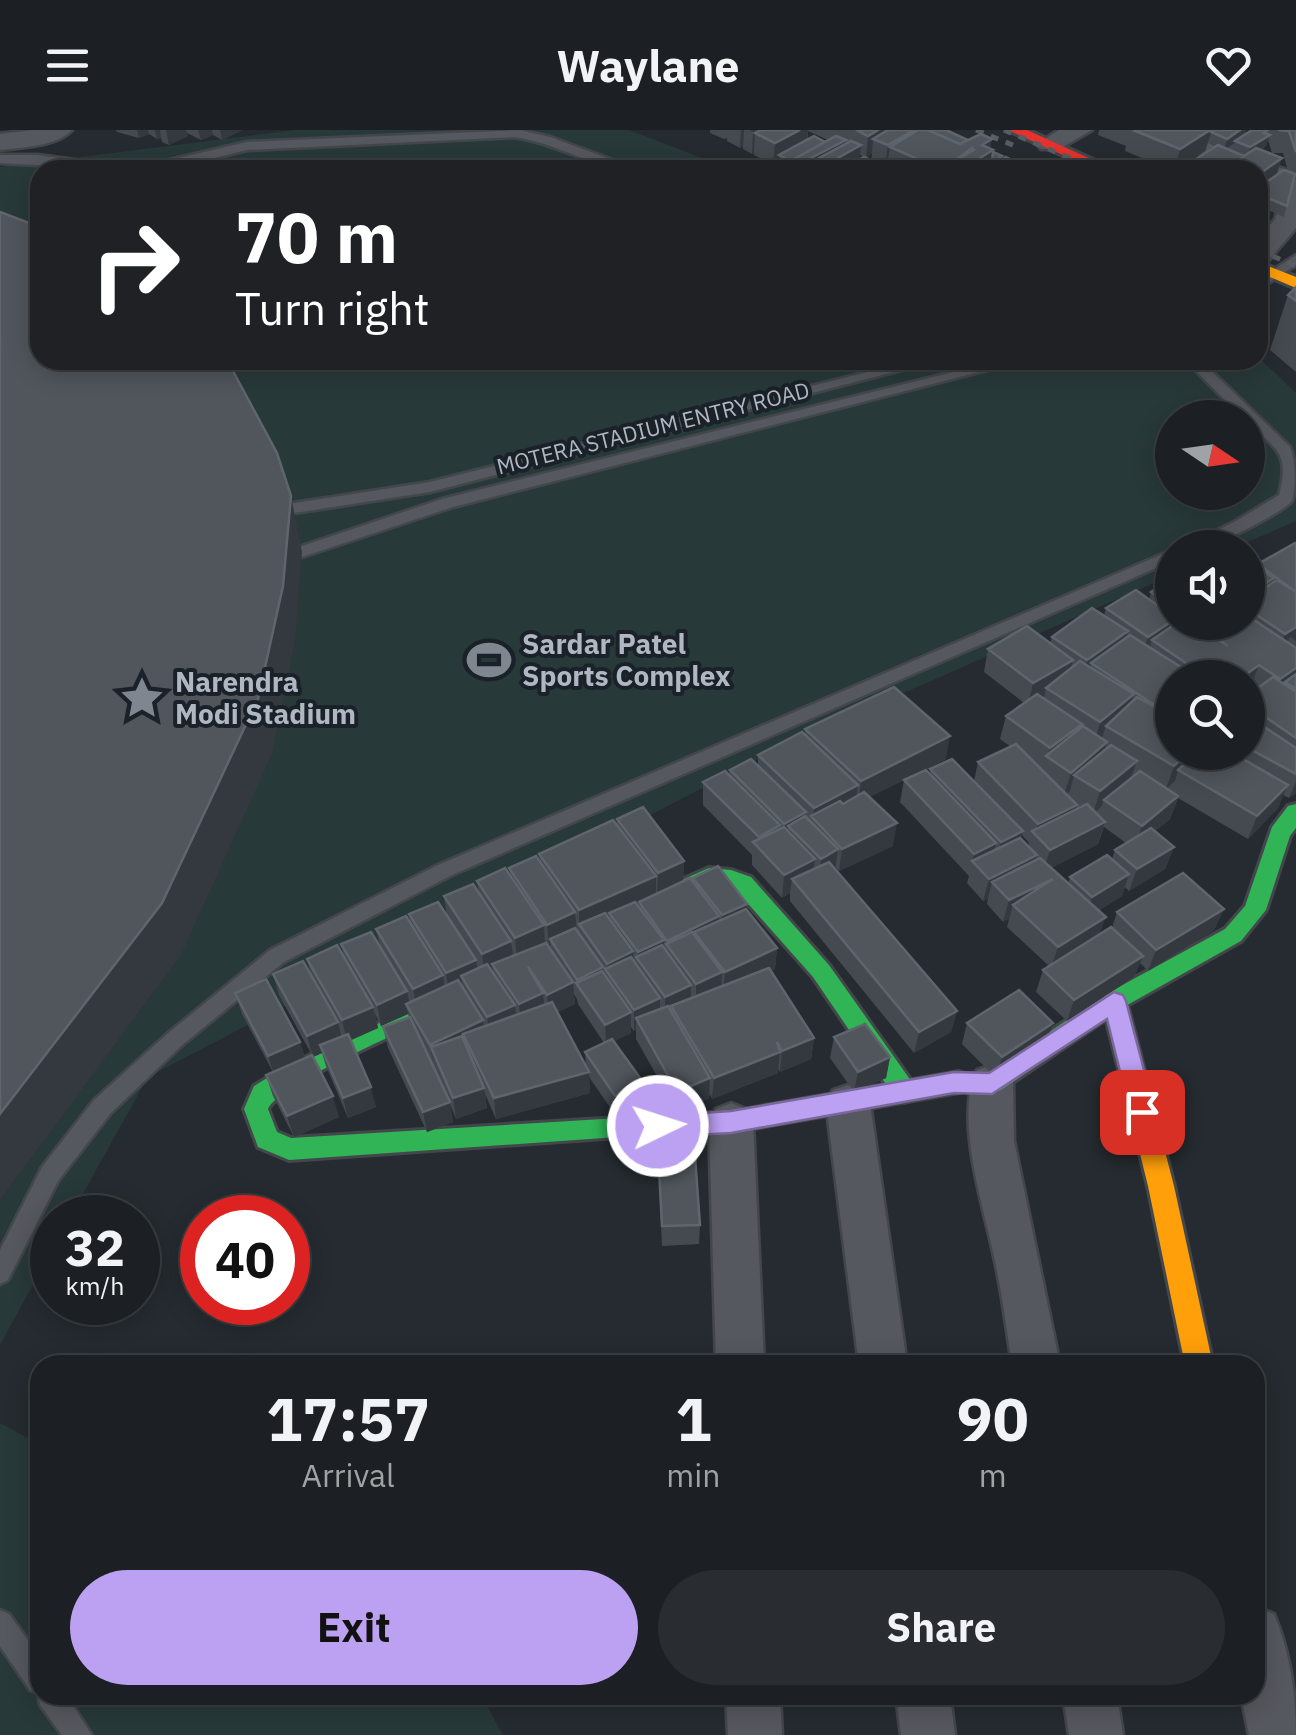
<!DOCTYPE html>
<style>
body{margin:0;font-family:"IBM Plex Sans",sans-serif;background:#292d31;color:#f1f3f6;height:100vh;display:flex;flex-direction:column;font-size:38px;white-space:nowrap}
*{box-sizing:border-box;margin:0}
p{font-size:32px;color:#a0a3a6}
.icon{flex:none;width:55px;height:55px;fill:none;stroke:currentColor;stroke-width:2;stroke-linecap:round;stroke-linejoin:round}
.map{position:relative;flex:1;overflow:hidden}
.panel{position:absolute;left:30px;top:1225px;width:1235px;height:350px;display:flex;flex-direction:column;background:#1c2024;border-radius:30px;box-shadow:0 5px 25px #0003,0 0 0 2px #3a3e41}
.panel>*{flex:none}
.guide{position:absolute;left:30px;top:30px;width:1238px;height:210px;border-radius:30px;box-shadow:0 5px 25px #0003,0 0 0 2px #3a3e41;background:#202124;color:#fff;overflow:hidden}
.needle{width:65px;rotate:103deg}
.buttons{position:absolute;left:1155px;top:270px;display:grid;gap:20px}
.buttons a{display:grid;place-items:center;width:110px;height:110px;border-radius:50%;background:#1c2024;box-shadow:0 5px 25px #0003,0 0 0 2px #3a3e41;font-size:50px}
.speed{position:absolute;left:30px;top:1065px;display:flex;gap:20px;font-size:50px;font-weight:700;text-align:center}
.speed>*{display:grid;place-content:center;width:130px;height:130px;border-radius:50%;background:#1c2024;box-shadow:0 5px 25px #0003,0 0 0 2px #3a3e41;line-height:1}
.speed small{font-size:25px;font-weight:400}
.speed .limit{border:15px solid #d22;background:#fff;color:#111}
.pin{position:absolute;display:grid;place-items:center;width:85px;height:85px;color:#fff;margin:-42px;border-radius:20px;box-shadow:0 5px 15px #0006}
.me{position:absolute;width:110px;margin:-55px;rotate:86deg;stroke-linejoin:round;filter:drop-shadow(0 0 8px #0008)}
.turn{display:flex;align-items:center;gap:35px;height:210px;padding:0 40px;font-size:45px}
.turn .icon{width:130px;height:130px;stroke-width:2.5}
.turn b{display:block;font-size:70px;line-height:85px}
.eta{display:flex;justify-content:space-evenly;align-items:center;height:170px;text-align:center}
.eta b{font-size:60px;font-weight:700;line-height:70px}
.primary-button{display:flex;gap:20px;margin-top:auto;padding:20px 40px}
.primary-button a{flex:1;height:115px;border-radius:60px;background:#bca0f2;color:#111;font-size:40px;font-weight:700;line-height:115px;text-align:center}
.primary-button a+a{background:#292d31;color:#f1f3f6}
header{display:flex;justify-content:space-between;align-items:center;height:130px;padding:0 40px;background:#1c2024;font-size:45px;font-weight:700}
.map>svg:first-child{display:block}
.green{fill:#283939;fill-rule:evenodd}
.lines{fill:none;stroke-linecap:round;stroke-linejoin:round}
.lane-casing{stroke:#43474b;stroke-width:5}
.street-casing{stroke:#43474b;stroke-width:5}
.fast-casing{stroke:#43474b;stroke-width:6}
.slow-casing{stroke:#43474b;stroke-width:6}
.jam-casing{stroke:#43474b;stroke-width:6}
.lane{fill:#55585e;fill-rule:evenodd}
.street{fill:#55585e;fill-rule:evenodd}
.fast{fill:#30b455;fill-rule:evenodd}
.slow{fill:#ff9f0a;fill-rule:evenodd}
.jam{fill:#e5322d;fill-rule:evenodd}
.rail{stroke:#595d63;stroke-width:5;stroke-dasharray:8 8;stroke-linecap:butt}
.wall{fill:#454a50;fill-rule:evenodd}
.shaded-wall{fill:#33393e}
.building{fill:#50565c;stroke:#5f656c;stroke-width:2.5;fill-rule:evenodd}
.route{fill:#bca0f2;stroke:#7a689d;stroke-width:2.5}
.labels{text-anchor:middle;stroke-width:8;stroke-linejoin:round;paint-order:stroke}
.far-street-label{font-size:22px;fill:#aeb7c2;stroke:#1a2129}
.poi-label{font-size:28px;font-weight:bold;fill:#aeb7c2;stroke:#1a2129;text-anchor:start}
</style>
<header><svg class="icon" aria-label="menu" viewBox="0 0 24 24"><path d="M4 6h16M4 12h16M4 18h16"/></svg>Waylane<svg class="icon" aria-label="heart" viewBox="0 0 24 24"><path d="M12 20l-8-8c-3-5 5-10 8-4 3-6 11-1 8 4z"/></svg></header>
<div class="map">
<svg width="1296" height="1605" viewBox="0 0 1296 1605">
<rect width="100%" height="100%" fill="#252b30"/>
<path class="green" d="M295 0H629L733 40H40V230L1258 227 1296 263V391L1236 417 1172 418V445L785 615 148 947 70 1087 52 1088V1120L0 1215V37ZM1172 288H1248V362H1172Z
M0 1293 40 1315V1565H481L503 1605H0Z"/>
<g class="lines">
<g class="lane-casing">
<path id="lane" d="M520 0 550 7 640 40C593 40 561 14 515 7L247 20 166 40H127L247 12Z
M0 25H38L119 36 125 40 0 33Z
M1296 125V135L1258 160V150Z
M915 230H940L430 362 288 384 280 379 288 374 430 352Z
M1001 230H1026L453 377 302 427 294 422 296 418 442 369Z
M1185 230H1200L1290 317C1296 329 1296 360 1292 371 1282 383 1221 413 1205 417 1198 419 1189 418 1181 418L1234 392 1279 365C1290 322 1277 321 1248 292V288H1243Z
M1172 420V431L452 745 284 832 181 916 110 984 58 1051 8 1150 0 1154V1120L42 1037 94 970 167 904 270 820 438 735Z
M0 1480 9 1484 40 1527V1565H66L92 1605H62L40 1575 38 1562 30 1560 0 1516Z"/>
</g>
<g class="street-casing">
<path id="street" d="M33 0H72C56 17 22 17 0 20V4Z
M1059 0H1092L1059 19H1041L1037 14Z
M1149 0H1184L1296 44V98L1268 131 1258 133V109L1275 89 1284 57 1258 47V40H1240L1153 5Z
M992 935 1007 940 1013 953 1014 1011 1060 1235H1012C1007 1202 1003 1169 996 1136 986 1083 953 990 977 940Z
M848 955 863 960 870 973 907 1235H859L826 973 833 960Z
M731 973 746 979 753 992 764 1235H716L709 992 716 979Z
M1255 1477 1274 1484C1290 1522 1296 1564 1296 1605H1249L1241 1565H1255Z
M726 1565H780L782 1605H728Z
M896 1565H950L955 1605H901Z
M1063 1565H1117L1123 1605H1069Z"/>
</g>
<g class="fast-casing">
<path id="fast" d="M1296 674V698L1290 706 1266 780 1241 811 1122 878 1001 960 992 963 950 959 947 952 950 945 988 943 1106 864 1225 799 1245 776 1272 697 1288 676Z
M709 738 731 740 751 747 829 835 914 955 917 962 914 969 905 972 896 969 813 847 735 759C697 743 677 786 648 777L645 771 648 765Z
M452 859 460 861 464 868 460 875C426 891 280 952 268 979L277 1002 291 1008 652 986 661 990 664 997 661 1004 289 1030 258 1017 244 979 254 956 285 937Z"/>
</g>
<g class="slow-casing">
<path id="slow" d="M1258 132 1296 147V158L1258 142Z
M1114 862 1122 864 1126 871 1174 1056 1213 1235H1185L1148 1056 1102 871 1106 864Z
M959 942 968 945 971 952 968 959 959 962 731 1002 652 1008 643 1004 640 997 643 990 652 986 731 982Z"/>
</g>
<g class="jam-casing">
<path id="jam" d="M1008 0H1027L1115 40H1096Z"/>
</g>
<use href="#lane" class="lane"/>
<use href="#street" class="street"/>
<use href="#fast" class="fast"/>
<use href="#slow" class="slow"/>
<use href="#jam" class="jam"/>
<path class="rail" d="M976 0 1015 16
M1004 0 1098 40
M1258 120 1296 136"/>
</g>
<path class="wall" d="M116 0H242L222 10 213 5 201 10 187 3 188 6 169 15 162 12 161 8 157 9 149 4 139 8 117 2Z
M710 0H946L991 19 1002 30 1028 40H785L779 37V32L773 35 754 25V23L752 24 743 19V16L740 18 727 11V8L724 9 710 3ZM808 1 828 10 825 12 808 10ZM872 24 871 30 860 29V25L866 28Z
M1099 0H1246L1245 5 1252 0H1296V49H1293L1284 87 1258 76V40H1186L1187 35 1216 17 1208 13 1205 21 1177 40H1171L1125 21 1126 16 1098 5ZM1268 10 1272 23H1283L1288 42 1276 46 1261 20 1266 16Z
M1296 157V242L1270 220 1288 165Z
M1296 413V663L1289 668 1283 665 1278 678 1248 709 1178 668 1170 689 1155 701 1174 717 1165 739 1129 761 1125 757 1122 766 1098 781 1100 804 1112 798 1117 782 1224 779 1214 800 1148 841 1140 833 1134 847 1067 891 1036 862 1043 840 1049 836 1007 797 1009 789 1003 792 987 774 988 769 983 771 967 753 969 746 900 672 904 650 869 667 893 716 839 741 836 738 835 740 957 881 951 902 914 923 790 771V763L782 768 752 735V725L703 675V652L729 645 730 640 758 635V625L805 605V599L946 629 911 647 930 644V639L974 651 978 632 1011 617 1000 609 1006 586 1024 573 984 542 988 519 1050 513 1052 507 1104 486 1106 478 1149 470 1151 462 1172 449V492H1248V431L1257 437 1258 434ZM1172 548H1248V560L1250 558 1254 560 1248 565V622H1172ZM1104 697 1126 713 1115 720 1112 729 1070 747 1068 753 1051 738 1098 714ZM1022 705 1029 713 1028 716 1021 708Z
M617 689 684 731 683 751 693 752V748L747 780 777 818 775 839 771 841 814 908 811 929 780 942 778 939V943L712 969 710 964 709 968 677 982 636 909V900L634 901 631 897V903L614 911 643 973 616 986 589 947 590 963 496 989 485 964 487 978 456 989 450 974 453 992 427 1002 388 918 383 897 409 887 408 884 381 896 375 884 378 898 350 910 376 977 348 988 326 936 322 923 313 927 279 865 273 844 311 845 307 829 344 827 341 814 380 816 376 799 411 795 409 784 447 786 444 766 479 762 477 751 510 745 509 738 540 731 539 724 617 694ZM574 864 577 869 578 874 604 913 585 922 586 937 558 882 575 874Z
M235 863 300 912 305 928 339 987 294 1007 273 966 266 945 273 942 242 884Z
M967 893 1046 914 996 948 962 914Z
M834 907 890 927 886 948 854 962 830 928Z
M657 1001 700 1095 699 1114 662 1116Z"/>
<path class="shaded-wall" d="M137 0H148L149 4 139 8Z
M155 0H160L161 8 157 9Z
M166 0H186L188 6 169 15Z
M198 0H212L213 5 201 10Z
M220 0H242L222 10Z
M741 0H744L743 16 740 18Z
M750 0H791L755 3 754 23 752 24 753 2Z
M800 0H808L807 17 779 25V32L773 35 775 13Z
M856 0H918L890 17 887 36 885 37 888 15 873 9 872 24 866 28 868 6Z
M1212 0 1205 21 1175 40 1180 19Z
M1240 0H1246L1244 7 1224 20 1227 9Z
M1268 0 1266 7 1270 5 1266 16 1247 29 1250 17Z
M992 9 990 22 993 20 990 39 960 40 982 15Z
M846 10 845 24 861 15 859 37 854 40H820V38L810 33V40H801V33Z
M1282 28 1275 50 1258 63V45Z
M291 366 302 422 295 512 272 624 181 825 0 1070V984Z
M1274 448 1265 471 1248 479V465Z
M1172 491V492H1175L1169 511 1152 510 1147 526 1140 530 1148 507Z
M1296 497V511L1290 507 1284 521 1276 527 1285 504Z
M1128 501 1121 524 1091 533 1087 549 1081 553 1087 530Z
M1073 530 1067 552 1046 558 1044 567 1028 576 1033 553Z
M1259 535 1250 558 1248 560V548H1241Z
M1296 538V555L1285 552 1280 566 1271 572 1280 549Z
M1172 563V577L1171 576 1168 583 1149 599 1156 576Z
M1134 564 1127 587 1106 596 1102 608 1094 615 1100 592Z
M1082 594 1075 617 1047 627 1050 618Z
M950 606 946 629 858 673 861 651Z
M1107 612 1100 635 1074 645 1070 661 1064 665 1071 643Z
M1188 622H1199L1178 640 1175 651 1166 659 1174 636Z
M1137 631 1129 653 1104 670 1101 677 1093 684 1100 661Z
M1296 652V663L1289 668Z
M858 655 855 677 813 688 814 678Z
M1288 655 1278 678 1248 709 1257 686Z
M1178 666 1170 689 1134 718 1142 696Z
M1077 675 1070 697 1035 705 1038 694Z
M806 682 803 704 788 696 786 714 782 716 784 694Z
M1105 692 1098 714 1043 742 1050 720Z
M897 693 893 716 839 741 842 719Z
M1023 701 1017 723 995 734 1001 712Z
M996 713 991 735 972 731 974 724Z
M1174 717 1165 739 1129 761 1137 739Z
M838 719 835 741 818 751 821 729Z
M1037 725 1031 747 992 752 988 769 983 771 989 749Z
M815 729 812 752 792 749 790 763 782 768 784 745Z
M684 731 683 753 657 765 658 743Z
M1129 744 1122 766 1085 789 1092 767Z
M656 746V768L639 772V775L612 787 609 783 610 788 579 794V780Z
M1053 749 1013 775 1009 789 1003 792 1009 770Z
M747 774 746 796 721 807 722 785Z
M1224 779 1214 800 1148 841 1156 820Z
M575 782 577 804 550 809V816L549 817 547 795Z
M719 786 718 808 694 802V820L667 816V811Z
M1106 787 1098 809 1051 838 1058 817Z
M544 795 545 817 517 829 515 808Z
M664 810 663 832 638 830V822Z
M511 811 514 833 492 834 493 842 485 846 482 824Z
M777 818 775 839 723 863 725 842Z
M633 821 634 843H608L607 834Z
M1143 826 1134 847 1067 891 1074 870Z
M476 830 479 851 461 846 463 859 449 864 446 843Z
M603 837 604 858 578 855 577 850Z
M722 842 721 864 696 876V854Z
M443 845 446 867 417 880 413 859Z
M573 852 575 874 549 886 547 865Z
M691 855V876H671V886L665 888V867Z
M407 861 411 881 406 874 408 884 381 896 377 875Z
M543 863 545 884 521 895 519 874Z
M660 868V889L636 888V900L634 901V880Z
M515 875 517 896 490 908 487 887Z
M373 877 378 898 347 912 342 890Z
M957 881 951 902 914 923 919 902Z
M631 882V903L606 916 605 895Z
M483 890 486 911 463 904 466 921 431 917 434 936 430 915Z
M338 892 343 913 320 915 322 923 313 927 307 906Z
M1053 893 1046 914 996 948 1002 927Z
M814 908 811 929 780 942 782 921Z
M300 912 306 933 275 947 268 926Z
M780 922 778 943 712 969 714 948Z
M890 927 886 948 854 962 858 942Z
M589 942 590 963 496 989 494 968Z
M710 948 709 968 677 982V962Z
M643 952V973L616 986 615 966Z
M371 957 376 977 348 988 343 968Z
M484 958 487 978 456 989 453 968Z
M333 966 339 987 294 1007 287 986Z
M450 972 453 992 427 1002 423 982Z"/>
<path class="building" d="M761 0H800L775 13 755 3Z
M856 0H878L868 6Z
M888 0H914L888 15 873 9Z
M918 0H928L960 14 981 4 992 9 982 15 993 20 960 40H943L890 17ZM972 18 974 20 950 34Z
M928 0H946L968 10 960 14Z
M1133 0H1210L1180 19Z
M1211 0H1240L1227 9 1211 2Z
M1252 0H1268L1264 3 1270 5 1250 17 1235 11Z
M1278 0H1296V22L1289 1Z
M814 6 825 12 794 29 793 32 779 25Z
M836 6 846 10 801 33 794 29Z
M851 11 861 15 820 38 810 33Z
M1218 15 1244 26 1225 40H1198L1187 35Z
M1256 18 1282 28 1258 45V40L1225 39Z
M993 22 1002 26 994 31 992 30Z
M864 27 890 39 888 40H841Z
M1006 27 1028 38 1024 40H1007L994 34Z
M983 29 1007 40H965Z
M899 32 911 37 907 40H888Z
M1043 32 1061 40H1030Z
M1284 40 1295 44 1287 76 1258 64V58Z
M0 82 40 97V230H227L277 323 291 366 283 456 258 569 162 773 0 984Z
M1296 157V171L1288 165Z
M1295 413H1296V462L1258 434Z
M1248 431 1274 448 1248 465Z
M1172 449V476L1151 462Z
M1277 450 1296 462V497L1285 504 1248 479V469Z
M1136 460 1172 486V491L1148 507 1106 478Z
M1092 478 1128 501 1087 530 1052 507Z
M1248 486 1296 518V538L1280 549 1259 535 1241 548H1208L1152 510 1178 492H1191L1228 516 1197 493 1248 492Z
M1027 496 1073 530 1033 553 988 519Z
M1130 505 1195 546 1193 548H1172V563L1156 576 1091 533Z
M1080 531 1134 564 1100 592 1046 558Z
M1296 544V559L1285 552Z
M1273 547 1296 562V608L1248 575V565Z
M894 557 950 606 861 651 805 599Z
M1037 564 1082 594 1050 618 1006 586Z
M1137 567 1172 587V622H1188L1174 636 1106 596Z
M1248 586 1296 618V644L1248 618Z
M1083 596 1107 612 1071 643 1046 626Z
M802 602 858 655 814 678 758 625Z
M1016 614 1077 675 1038 694 978 632Z
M1111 615 1137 631 1100 661 1074 645Z
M1197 622H1231L1288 655 1257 686 1178 640Z
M751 629 806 682 784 694 730 640Z
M952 629 1023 701 1001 712 930 639Z
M926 640 996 713 974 724 904 650Z
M725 641 780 695 759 707 703 652Z
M1140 641 1178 666 1142 696 1104 670Z
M864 662 897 693 842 719 811 686 840 671 843 674Z
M1087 674 1105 692 1050 720 1032 701Z
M643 677 684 731 658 743 617 689Z
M805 686 838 719 821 729 788 696Z
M613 690 656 746 579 780 539 724Z
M784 697 815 729 784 745 753 712Z
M1151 698 1174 717 1137 739 1115 720Z
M1020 708 1037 725 989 749 972 731Z
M1107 725 1129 744 1092 767 1070 747Z
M536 726 575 782 547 795 509 738Z
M1040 728 1106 787 1058 817 1013 775 1053 749 1009 770 992 752Z
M829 732 957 881 919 902 792 749Z
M718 736 747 774 722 785 693 748Z
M505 738 544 795 515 808 477 751Z
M1183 743 1224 779 1156 820 1117 782Z
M690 748 719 786 667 811 639 772Z
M473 754 511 811 482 824 444 766Z
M438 772 476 830 446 843 409 784Z
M635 772 664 810 638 822 609 783Z
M746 779 777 818 725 842 694 802Z
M605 783 633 821 607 834 579 794Z
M406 786 443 845 413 859 376 799Z
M1111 797 1143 826 1074 870 1043 840Z
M575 798 603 837 577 850 550 809Z
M371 802 407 861 377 875 341 814Z
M692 802 722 842 696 854 666 814Z
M546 813 573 852 547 865 528 837 543 863 519 874 492 834Z
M337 815 373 877 342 890 307 829Z
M662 815 691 855 665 867 636 827Z
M631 827 660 868 634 880 605 839Z
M303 831 338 892 307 906 273 844Z
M487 834 515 875 487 887 461 846Z
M769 838 814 908 782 921 777 912 780 922 714 948 671 876Z
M602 841 631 882 605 895 576 853Z
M266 849 300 912 268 926 235 863Z
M458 850 483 890 430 915 406 874Z
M1019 860 1053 893 1002 927 967 893Z
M552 872 589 942 494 968 463 904Z
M668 876 710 948 677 962 636 888Z
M410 887 450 972 423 982 383 897Z
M865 894 890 927 858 942 834 907Z
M348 904 371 957 343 968 320 915Z
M462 906 484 958 453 968 431 917Z
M612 909 643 952 615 966 585 922Z
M312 925 333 966 287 986 266 945Z
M693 999 700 1095 662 1096 657 1001Z"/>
<path class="route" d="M1114 862 1123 865 1126 871 1155 982 1151 989 1142 992 1134 989 1130 982 1107 889 992 964 954 963 731 1003 658 1007 649 1004 645 996 649 989 658 986 731 981 954 942 989 943Z"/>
<defs>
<g id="stadium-bare" transform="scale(3.45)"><path d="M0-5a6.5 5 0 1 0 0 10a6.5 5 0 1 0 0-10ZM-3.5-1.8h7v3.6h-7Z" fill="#7e868f" stroke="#1a2129" stroke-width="2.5" paint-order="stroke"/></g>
<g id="sight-bare" transform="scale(3.45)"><path d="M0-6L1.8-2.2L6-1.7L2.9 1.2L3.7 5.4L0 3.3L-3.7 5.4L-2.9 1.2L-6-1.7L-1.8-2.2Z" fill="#7e868f" stroke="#1a2129" stroke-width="2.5" paint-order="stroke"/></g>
</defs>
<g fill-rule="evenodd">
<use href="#stadium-bare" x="489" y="530"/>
<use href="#sight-bare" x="142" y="568"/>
</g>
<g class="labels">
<g class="far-street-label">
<text transform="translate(653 298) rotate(-14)" y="8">MOTERA STADIUM ENTRY ROAD</text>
</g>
<g class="poi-label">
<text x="522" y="524">Sardar Patel<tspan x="522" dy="32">Sports Complex</tspan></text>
<text x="175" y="562">Narendra<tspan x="175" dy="32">Modi Stadium</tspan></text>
</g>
</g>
</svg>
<div class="buttons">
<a><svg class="needle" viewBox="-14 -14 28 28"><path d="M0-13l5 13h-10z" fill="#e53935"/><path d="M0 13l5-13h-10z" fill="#a0a3a6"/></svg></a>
<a><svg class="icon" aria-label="sound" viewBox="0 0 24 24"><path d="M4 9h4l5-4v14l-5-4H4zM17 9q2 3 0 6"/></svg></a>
<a><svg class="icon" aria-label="search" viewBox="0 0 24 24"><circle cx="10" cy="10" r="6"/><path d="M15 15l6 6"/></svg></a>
</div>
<div class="speed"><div>32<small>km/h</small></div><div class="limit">40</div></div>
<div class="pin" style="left:1142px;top:982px;background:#d93025"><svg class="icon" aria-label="arrive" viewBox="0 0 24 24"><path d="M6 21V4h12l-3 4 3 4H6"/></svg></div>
<svg class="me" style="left:658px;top:996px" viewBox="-20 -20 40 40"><circle r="17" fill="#bca0f2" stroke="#fff" stroke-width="3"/><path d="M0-11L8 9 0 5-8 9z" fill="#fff"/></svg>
<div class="guide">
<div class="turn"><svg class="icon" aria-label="right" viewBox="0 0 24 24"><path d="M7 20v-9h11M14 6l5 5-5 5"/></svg><div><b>70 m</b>Turn right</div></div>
</div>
<section class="panel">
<div class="eta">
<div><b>17:57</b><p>Arrival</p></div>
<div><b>1</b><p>min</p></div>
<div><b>90</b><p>m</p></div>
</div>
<div class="primary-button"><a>Exit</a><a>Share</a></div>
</section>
</div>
